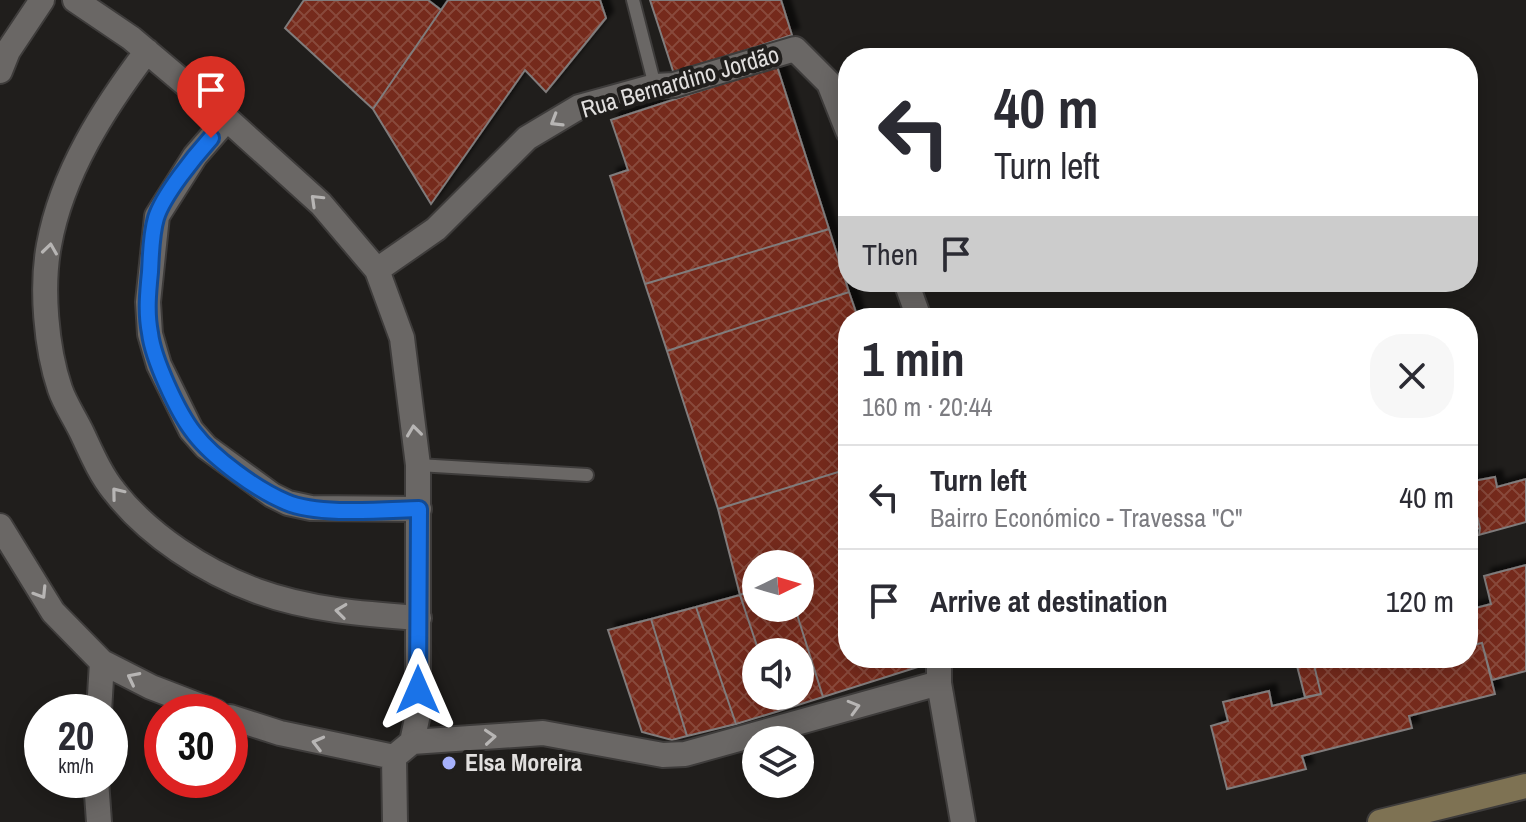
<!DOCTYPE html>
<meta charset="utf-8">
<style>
body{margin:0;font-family:"Archivo Narrow",sans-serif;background:#f7f7f7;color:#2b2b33;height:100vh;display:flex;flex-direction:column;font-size:30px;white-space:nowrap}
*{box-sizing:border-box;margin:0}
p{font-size:26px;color:#7c7c81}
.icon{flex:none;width:44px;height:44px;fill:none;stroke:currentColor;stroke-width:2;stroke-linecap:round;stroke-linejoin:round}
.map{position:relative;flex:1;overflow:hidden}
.side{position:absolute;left:838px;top:308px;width:640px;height:360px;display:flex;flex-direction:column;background:#fff;border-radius:32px;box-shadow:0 4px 20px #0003}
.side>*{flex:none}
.top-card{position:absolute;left:838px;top:48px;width:640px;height:244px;border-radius:32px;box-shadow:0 4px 20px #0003;background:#fff;color:#2b2b33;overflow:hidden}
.needle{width:52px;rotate:85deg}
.tools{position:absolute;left:742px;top:550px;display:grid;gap:16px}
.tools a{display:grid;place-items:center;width:72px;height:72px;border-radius:50%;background:#fff;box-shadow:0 4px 20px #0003;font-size:40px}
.speed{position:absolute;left:24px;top:694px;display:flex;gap:16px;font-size:40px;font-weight:700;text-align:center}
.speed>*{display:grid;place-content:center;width:104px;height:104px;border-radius:50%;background:#fff;box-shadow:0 4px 20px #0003;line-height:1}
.speed small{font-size:20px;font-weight:400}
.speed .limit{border:12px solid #d22;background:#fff;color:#111}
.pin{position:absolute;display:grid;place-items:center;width:68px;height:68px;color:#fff;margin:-82px -34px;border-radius:50% 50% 50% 0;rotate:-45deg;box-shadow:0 0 8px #0007}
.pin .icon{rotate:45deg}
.me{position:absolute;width:88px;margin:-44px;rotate:0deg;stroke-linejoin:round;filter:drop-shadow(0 0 6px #0008)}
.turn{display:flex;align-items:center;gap:28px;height:168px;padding:0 24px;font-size:36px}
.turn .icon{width:104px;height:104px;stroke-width:2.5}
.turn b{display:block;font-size:56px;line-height:68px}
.then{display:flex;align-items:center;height:76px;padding:0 24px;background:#0003;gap:16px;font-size:30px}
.round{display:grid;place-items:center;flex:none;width:84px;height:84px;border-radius:32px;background:#f7f7f7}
.headline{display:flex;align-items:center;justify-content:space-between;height:136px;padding:0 24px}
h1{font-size:48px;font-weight:800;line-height:60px}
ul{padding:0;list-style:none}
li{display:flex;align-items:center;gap:24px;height:104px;padding:0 24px;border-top:2px solid #e1e1e2}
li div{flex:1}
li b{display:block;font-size:30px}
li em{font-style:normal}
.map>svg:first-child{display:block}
.building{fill:url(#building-cross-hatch);stroke:#807c7c;stroke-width:2;filter:url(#shadow)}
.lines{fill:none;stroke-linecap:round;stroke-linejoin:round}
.lane-casing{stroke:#3e3c3b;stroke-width:16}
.street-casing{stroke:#3e3c3b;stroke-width:28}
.secondary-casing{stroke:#3e3c3b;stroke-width:28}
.lane{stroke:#6a6765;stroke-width:12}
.street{stroke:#6a6765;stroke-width:24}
.secondary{stroke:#7e7253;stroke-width:24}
.oneway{stroke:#b7b5b4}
.route-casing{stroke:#114b97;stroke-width:20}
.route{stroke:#1a73e8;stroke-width:14}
.poi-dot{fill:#a6b1fc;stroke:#201e1c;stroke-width:3}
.labels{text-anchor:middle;stroke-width:8;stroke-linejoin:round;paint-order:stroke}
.street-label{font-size:24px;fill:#e1dfde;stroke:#201e1c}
.poi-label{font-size:24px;font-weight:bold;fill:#e1dfde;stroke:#201e1c;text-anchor:start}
</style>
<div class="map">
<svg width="1526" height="822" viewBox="0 0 1526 822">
<defs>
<pattern id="building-cross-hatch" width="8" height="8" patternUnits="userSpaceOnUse" patternTransform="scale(2)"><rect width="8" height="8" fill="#74291a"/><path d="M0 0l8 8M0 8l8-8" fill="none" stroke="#88483b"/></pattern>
<filter id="shadow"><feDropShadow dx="7" dy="-7" stdDeviation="2" flood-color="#0009"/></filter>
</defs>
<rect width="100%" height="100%" fill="#201e1c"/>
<path class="building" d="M304 0H428L441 10 373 109 285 28Z
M448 0H600L606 18 546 92 525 70 431 204 373 109Z
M650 0H781L792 35 674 74Z
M777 66 829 229 645 284 610 176 628 170 611 120Z
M829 229 849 292 667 351 645 284Z
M849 292 858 318H848V469L718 509 667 351Z
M848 469V658H921V666L823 697 795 608H800V564H756V589L740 595 718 509Z
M1495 477 1497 487 1526 479V522L1479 535 1480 528 1468 482Z
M1468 484 1480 528 1468 531Z
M1526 565V671L1492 680 1482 643 1468 646V610L1491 604 1484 576Z
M756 589V608H795L823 697 779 711 774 696H800V652H759L740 595Z
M740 595 759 652H756V696H774L779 711 736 724 696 607Z
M696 607 736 724 687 736 651 619Z
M651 619 687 736 672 740 642 732 608 630Z
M1482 643 1495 694 1409 716 1412 728 1302 756 1306 769 1227 789 1211 726 1228 721 1223 702 1269 691 1272 706 1321 694 1314 665 1344 658H1367V660L1407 658V662L1422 658H1468V646Z
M1295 658H1344L1314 665 1321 694 1305 697Z"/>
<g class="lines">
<g class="lane-casing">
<path id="lane" d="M633 0 655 86
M418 465 587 475"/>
</g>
<g class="street-casing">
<path id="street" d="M75 0 131 38 227 119 321 204 377 270 402 338 418 465V714L412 742 394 757 395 822
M147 51C104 108 62 173 49 245 41 287 46 348 60 389 65 404 75 418 82 433 91 452 100 474 114 491 148 535 205 572 257 591 309 610 364 614 419 618
M0 71 8 51 42 0
M227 119 195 156 157 216 148 302 150 334 159 365 191 430 206 447 272 495 288 503 311 508 419 509
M377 270 436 229 527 138 579 107 655 86 674 85 795 49 829 83 848 131
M906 282 919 318
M0 526 53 612 102 662 151 687 216 712
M939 658V683L963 822
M99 712 102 662
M230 717 280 733 394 757
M412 742 543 733 663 755 685 754 939 683
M96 780 99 822"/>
</g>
<g class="secondary-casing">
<path id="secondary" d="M1380 822 1526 786"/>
</g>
<use href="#lane" class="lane"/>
<use href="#street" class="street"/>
<use href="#secondary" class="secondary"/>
</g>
<defs><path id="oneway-chevron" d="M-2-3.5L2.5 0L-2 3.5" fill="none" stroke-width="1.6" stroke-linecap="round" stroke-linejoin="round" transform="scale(2)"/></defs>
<g class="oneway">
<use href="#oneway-chevron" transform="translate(556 121) rotate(149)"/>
<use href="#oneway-chevron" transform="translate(316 200) rotate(-136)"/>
<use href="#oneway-chevron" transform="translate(50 249) rotate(-82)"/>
<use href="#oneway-chevron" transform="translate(414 431) rotate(-97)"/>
<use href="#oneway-chevron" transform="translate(117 493) rotate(-129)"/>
<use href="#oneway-chevron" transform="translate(41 593) rotate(58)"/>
<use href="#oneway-chevron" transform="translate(341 611) rotate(-173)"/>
<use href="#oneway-chevron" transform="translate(133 678) rotate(-153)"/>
<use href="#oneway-chevron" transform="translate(854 707) rotate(-16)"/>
<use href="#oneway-chevron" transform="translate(490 737) rotate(-4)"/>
<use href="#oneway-chevron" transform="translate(318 743) rotate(-166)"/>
</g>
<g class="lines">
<g class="route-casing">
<path id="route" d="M211 138C195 156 163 195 156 218 151 235 151 255 150 272 148 292 146 313 150 333 153 359 178 413 194 433 213 458 257 490 286 502 318 516 384 510 419 509L418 690"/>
</g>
<use href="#route" class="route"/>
</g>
<circle class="poi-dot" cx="449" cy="763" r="8"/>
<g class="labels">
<g class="street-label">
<text transform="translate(680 82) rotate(-16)" y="8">Rua Bernardino Jordão</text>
</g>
<g class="poi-label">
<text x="465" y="771">Elsa Moreira</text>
</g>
</g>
</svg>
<div class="tools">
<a><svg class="needle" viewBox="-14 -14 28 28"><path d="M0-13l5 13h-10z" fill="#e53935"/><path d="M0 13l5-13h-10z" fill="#7c7c81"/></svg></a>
<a><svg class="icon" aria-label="sound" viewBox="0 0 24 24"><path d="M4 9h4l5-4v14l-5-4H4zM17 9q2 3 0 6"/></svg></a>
<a><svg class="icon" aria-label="layers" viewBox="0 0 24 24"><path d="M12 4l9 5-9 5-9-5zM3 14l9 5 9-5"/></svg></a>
</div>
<div class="speed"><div>20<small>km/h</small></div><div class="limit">30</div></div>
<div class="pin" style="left:211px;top:138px;background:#d93025"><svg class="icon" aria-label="arrive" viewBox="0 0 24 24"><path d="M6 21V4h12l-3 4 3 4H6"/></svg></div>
<svg class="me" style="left:418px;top:690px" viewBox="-20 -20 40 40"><path d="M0-17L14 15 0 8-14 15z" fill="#1a73e8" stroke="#fff" stroke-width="4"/></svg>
<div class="top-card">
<div class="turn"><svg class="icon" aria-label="left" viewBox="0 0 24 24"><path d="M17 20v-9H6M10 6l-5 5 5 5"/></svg><div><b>40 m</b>Turn left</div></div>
<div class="then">Then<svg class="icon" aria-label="arrive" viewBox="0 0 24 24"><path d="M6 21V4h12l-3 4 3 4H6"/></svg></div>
</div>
<section class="side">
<div class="headline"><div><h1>1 min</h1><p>160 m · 20:44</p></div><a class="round"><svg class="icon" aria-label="close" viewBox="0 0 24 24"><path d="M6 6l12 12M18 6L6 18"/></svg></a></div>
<ul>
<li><svg class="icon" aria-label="left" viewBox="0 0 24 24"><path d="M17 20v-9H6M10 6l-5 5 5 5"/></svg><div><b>Turn left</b><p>Bairro Económico - Travessa &quot;C&quot;</p></div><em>40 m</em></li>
<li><svg class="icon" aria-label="arrive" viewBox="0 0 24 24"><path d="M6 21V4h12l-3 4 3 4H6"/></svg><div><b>Arrive at destination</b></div><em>120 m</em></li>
</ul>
</section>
</div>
